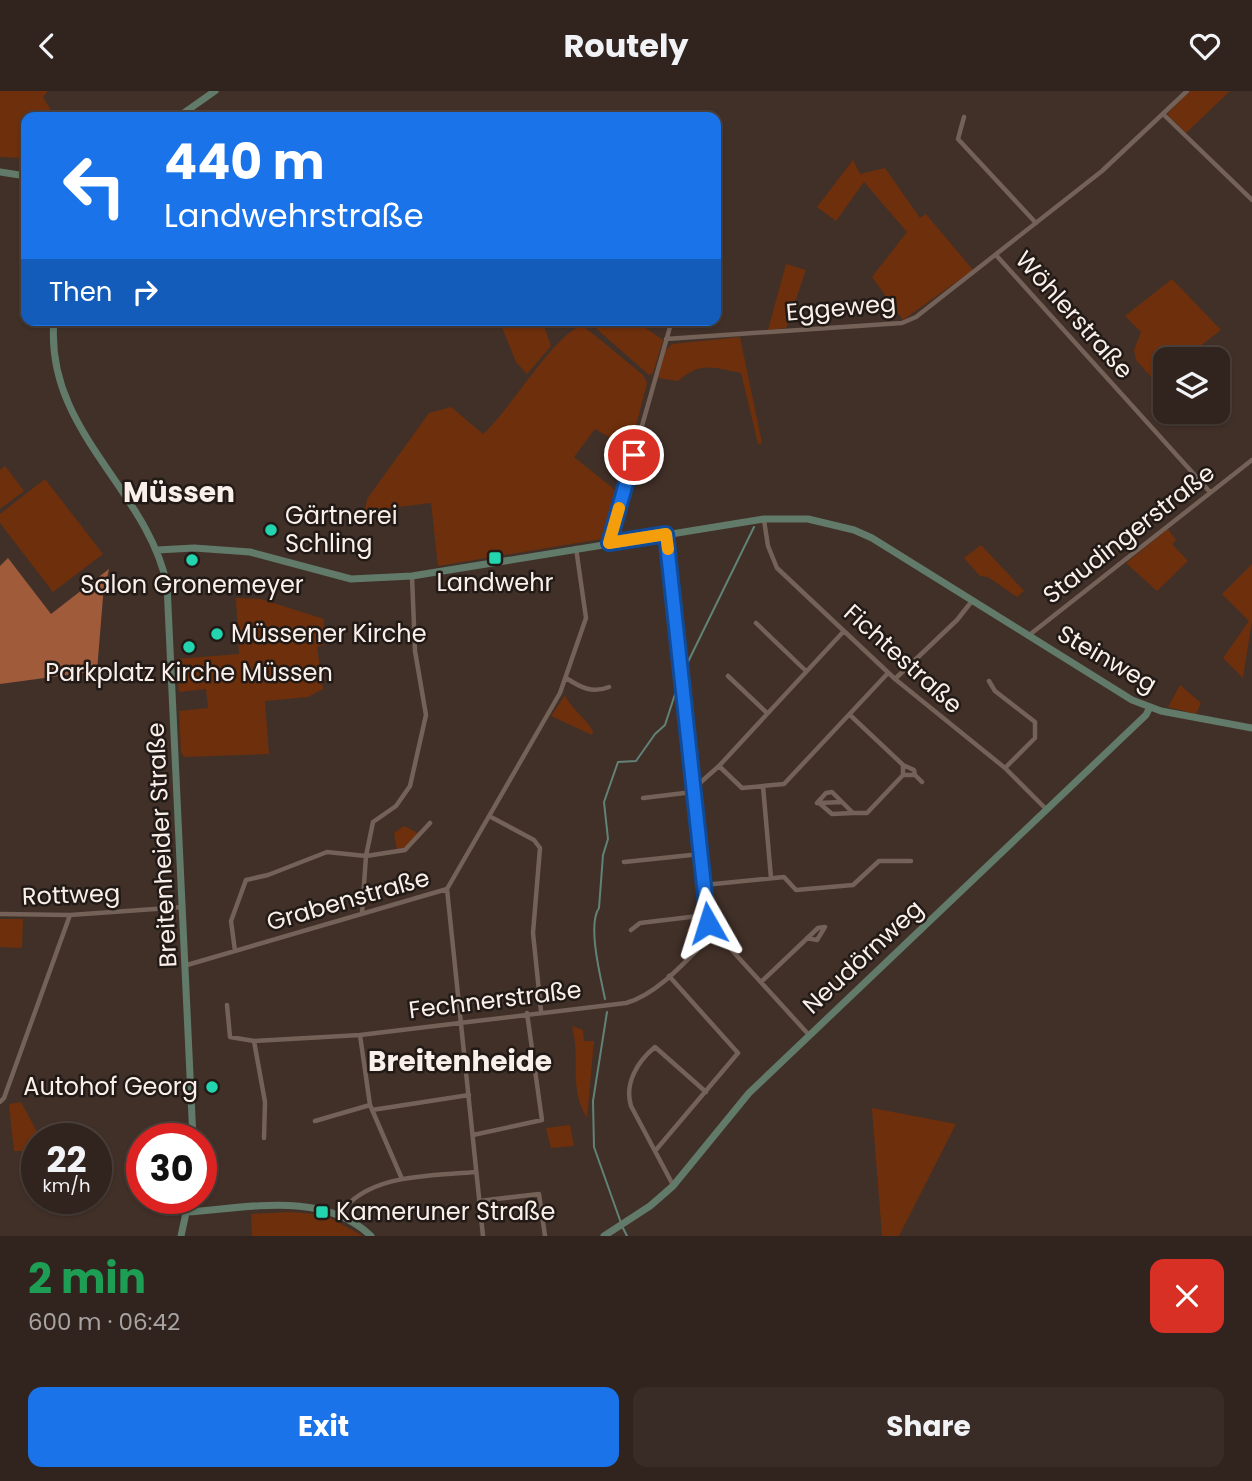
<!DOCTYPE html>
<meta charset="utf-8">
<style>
body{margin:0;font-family:Poppins,sans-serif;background:#392c27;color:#f1f3f6;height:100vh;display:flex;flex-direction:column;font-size:26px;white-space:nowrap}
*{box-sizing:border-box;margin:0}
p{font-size:23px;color:#a8a4a4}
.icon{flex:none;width:38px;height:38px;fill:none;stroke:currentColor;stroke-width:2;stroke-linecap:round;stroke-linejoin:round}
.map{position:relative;height:1145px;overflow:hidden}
.sheet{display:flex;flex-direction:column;background:#31241e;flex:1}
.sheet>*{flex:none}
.top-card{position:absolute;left:21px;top:21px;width:700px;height:214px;border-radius:14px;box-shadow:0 2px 5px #0004,0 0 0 2px #4c413c;background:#1a73e8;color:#fff;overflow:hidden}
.fabs{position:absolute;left:1153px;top:256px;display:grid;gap:14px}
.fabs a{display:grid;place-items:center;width:77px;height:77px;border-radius:14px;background:#31241e;box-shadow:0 2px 5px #0004,0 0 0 2px #4c413c;font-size:35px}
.speed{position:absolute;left:21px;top:1032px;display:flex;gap:14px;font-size:35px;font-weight:700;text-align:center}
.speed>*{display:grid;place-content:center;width:91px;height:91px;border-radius:50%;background:#31241e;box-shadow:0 2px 5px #0004,0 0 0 2px #4c413c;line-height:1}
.speed small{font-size:18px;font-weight:400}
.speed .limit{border:10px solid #d22;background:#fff;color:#111}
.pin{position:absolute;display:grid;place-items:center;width:60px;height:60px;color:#fff;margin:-30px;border:4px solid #fff;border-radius:50%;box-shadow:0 2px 7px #0007}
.me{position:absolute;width:77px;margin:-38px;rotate:354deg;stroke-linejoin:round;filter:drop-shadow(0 0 5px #0008)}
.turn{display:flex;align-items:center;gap:24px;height:147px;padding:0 28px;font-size:32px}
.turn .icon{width:91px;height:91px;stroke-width:2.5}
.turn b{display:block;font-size:49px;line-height:60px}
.then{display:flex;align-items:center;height:66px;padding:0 28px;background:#0003;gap:14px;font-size:26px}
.round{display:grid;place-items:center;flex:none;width:74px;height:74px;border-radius:14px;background:#392c27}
.summary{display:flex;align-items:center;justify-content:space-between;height:119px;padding:0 28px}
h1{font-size:42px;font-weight:700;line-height:52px;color:#1e9e55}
.primary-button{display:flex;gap:14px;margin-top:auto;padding:14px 28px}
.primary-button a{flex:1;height:80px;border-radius:14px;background:#1a73e8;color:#fff;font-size:28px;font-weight:700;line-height:80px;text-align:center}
.primary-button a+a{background:#392c27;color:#f1f3f6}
header{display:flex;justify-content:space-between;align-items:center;height:91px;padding:0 28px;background:#31241e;font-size:32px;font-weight:700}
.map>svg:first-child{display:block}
.green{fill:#6e2f0c}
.forest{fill:#a05b3b}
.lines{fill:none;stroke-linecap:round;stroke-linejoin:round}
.stream{stroke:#618277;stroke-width:2}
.street{stroke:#746158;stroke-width:4.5}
.secondary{stroke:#627a6a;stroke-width:7}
.route-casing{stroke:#114b97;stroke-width:18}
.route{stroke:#1a73e8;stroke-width:12}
.slow{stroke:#f59e0b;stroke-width:12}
.poi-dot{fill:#23d5af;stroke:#221a16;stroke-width:2.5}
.labels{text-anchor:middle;stroke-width:5;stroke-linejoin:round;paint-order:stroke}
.street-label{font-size:24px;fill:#fbefea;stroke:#221a16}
.poi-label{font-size:24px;fill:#fbefea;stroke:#221a16;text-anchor:start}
.quarter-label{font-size:28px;font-weight:bold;fill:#fbefea;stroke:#221a16}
</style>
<header><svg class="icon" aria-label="back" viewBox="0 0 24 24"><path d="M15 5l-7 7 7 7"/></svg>Routely<svg class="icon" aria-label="heart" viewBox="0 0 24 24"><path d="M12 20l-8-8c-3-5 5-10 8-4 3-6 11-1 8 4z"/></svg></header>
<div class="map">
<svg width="1252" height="1145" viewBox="0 0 1252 1145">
<rect width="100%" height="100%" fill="#413028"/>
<path class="green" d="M0 0H48L43 6 55 26H26V63L22 67 0 66Z
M1190 0H1230L1186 42 1167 23Z
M853 69 860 83 885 77 920 127 926 123 973 179 903 229 872 186 907 141 864 91 836 130 817 116Z
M786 173 806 179 786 237 768 239Z
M1172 188 1221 239 1183 268H1166L1165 281 1154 289 1136 269 1134 259 1141 241 1125 225Z
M499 229H542L551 255 527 283 516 271Z
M592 229H634L663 249 653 282 649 284 590 232Z
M582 234 643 284 647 292 630 358 595 338 574 366 620 403 607 447 438 475 431 412 365 420 367 408 429 322 451 316 483 343C512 317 551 247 582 234Z
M740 246 762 352 758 353 741 282C712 277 702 270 678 290L658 287 665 260 672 253Z
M5 375 24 400 0 418V379Z
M45 388 103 463 53 501 0 432V423Z
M1168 438 1176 449 1172 453 1188 470 1157 500 1126 472Z
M981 454 1024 500 1017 506 988 486 980 485 964 467Z
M1252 473V529L1243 587 1223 567 1249 530 1222 503Z
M236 507 261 508 324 528 323 554 317 556 323 598 308 606 265 610 269 663 184 666 181 661 179 620 208 617 206 598 179 601 176 568 239 563Z
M1180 594 1201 612 1196 623 1168 616Z
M565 604C571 618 585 626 593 640L592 644 551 625Z
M404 735 418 742 406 756 397 759 394 742Z
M0 828H23L22 857 0 856Z
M572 935 583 939 584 950H594L587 1027C568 996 581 969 572 935Z
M21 1011 41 1048H37V1060H14L9 1013Z
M872 1017 956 1033 899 1145H882Z
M570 1034 574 1055 551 1057 546 1037Z
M292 1121 325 1124 363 1145H252L251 1123Z"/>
<path class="forest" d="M8 467 51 523 109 478 103 506 97 580 0 593V475Z"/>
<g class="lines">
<path class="stream" d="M685 577 754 436
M605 908C601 888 587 834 599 817L603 764 608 748 604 711 618 671 636 670 655 643 665 634 677 597
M607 921 593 1010 594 1056 621 1132
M623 1137 627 1145"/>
<path class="street" d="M1163 23 1252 109
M964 26 958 48 1036 132
M996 164 1210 401
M666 248 902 232 916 226 1102 80 1187 0
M764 429 768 455 777 477 895 588 1005 677 1046 718
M666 443 708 833 809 944
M609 451 672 229
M756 532 806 580
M1028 545 1252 369
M728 585 767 622
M566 587C580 596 592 603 609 596
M895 588 957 529 972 510
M989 590 995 600 1035 631V647L1005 677
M850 624 903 674V684H915L922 691
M903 674 914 679 915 684
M719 675 742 697 784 693 888 582
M692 693 701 691 719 675 844 540
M763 695 771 787
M643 707 693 701
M818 711 832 723 853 722
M817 712 826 702 832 701 853 722H867L903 684
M819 712 842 711
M491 726 534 749 540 757 533 842 541 920
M624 771 701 763
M704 794 784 786 796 799 853 794 879 770H911
M447 798 560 602 586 527 576 457
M447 798 483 1145
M362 822 366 765 373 731 396 715 410 695 426 624 415 560 412 485
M0 823 70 824 183 816
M631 839 640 832 707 824
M807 847 817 849 825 836
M235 860 231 830 246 789 268 784 327 761 366 765 405 759 430 732
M187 874 447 798
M761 891 818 837 825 836
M227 914 230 946 254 950 360 944 626 912C659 903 689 866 714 842
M360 944 370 1014 402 1088
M254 950 265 1011 264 1047
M0 1011 4 1007 70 824
M372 1019 469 1004
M315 1030 370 1014
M473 1044 542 1029 527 922
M655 1060 738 962 669 885
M673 1094 631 1015C624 992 638 970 655 956L706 1001
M479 1110 539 1103 545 1145
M340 1123C368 1082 432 1085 476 1081"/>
<path class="secondary" d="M178 26 215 0
M0 81 26 85
M54 229C44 339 147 397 167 494L193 1048
M157 459 194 457 250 461 351 488 412 485 764 428H808L854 439 872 447 1132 609 1161 620 1252 637
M187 1121C247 1117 323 1099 371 1145
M181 1145 189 1108
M604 1145 650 1115 673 1095 749 1002 1146 624 1150 616"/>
</g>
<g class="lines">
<g class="route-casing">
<path id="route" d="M634 364 609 452 666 443 708 832"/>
</g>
<use href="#route" class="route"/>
<path class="slow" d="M619 417 609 452 666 443 668 458"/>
</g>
<g class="poi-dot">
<circle cx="271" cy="439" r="7"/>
<rect x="488" y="460" width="14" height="14" rx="3.5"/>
<circle cx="192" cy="469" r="7"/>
<circle cx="217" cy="543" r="7"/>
<circle cx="189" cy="556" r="7"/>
<circle cx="212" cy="996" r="7"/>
<rect x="315" y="1114" width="14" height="14" rx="3.5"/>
</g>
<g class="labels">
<g class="street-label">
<text transform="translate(841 217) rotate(-5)" y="8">Eggeweg</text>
<text transform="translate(1074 224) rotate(48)" y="8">Wöhlerstraße</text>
<text transform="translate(1129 443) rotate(-38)" y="8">Staudingerstraße</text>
<text transform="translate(903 568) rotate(42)" y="8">Fichtestraße</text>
<text transform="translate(1107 568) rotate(30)" y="8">Steinweg</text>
<text transform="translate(162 754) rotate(-93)" y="8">Breitenheider Straße</text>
<text transform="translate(71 804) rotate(-2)" y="8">Rottweg</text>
<text transform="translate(348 809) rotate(-16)" y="8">Grabenstraße</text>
<text transform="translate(863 866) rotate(-43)" y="8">Neudörnweg</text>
<text transform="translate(495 909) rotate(-7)" y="8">Fechnerstraße</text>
</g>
<g class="poi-label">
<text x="285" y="433">Gärtnerei<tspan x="285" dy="28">Schling</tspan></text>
<text x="495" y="500" text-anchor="middle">Landwehr</text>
<text x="192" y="502" text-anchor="middle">Salon Gronemeyer</text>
<text x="231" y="551">Müssener Kirche</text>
<text x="189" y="590" text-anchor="middle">Parkplatz Kirche Müssen</text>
<text x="198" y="1004" text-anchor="end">Autohof Georg</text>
<text x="336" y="1129">Kameruner Straße</text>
</g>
<g class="quarter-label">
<text x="179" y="411">Müssen</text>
<text x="460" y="980">Breitenheide</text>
</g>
</g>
</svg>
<div class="fabs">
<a><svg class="icon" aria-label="layers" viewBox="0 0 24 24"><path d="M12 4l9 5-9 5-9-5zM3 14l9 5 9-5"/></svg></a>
</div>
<div class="speed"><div>22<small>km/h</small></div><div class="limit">30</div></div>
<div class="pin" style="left:634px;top:364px;background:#d93025"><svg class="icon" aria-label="arrive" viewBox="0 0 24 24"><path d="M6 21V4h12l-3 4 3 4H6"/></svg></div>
<svg class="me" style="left:708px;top:832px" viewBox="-20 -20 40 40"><path d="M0-17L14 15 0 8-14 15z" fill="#1a73e8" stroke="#fff" stroke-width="4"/></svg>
<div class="top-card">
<div class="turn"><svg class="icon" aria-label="left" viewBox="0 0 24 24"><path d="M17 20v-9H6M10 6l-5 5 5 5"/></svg><div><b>440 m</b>Landwehrstraße</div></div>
<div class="then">Then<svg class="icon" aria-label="right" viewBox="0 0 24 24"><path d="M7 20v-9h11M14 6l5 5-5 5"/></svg></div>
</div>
</div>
<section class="sheet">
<div class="summary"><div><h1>2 min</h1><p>600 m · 06:42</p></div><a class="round" style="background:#d93025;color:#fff"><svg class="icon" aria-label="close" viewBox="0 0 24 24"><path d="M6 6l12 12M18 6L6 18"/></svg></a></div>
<div class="primary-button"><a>Exit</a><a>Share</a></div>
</section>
